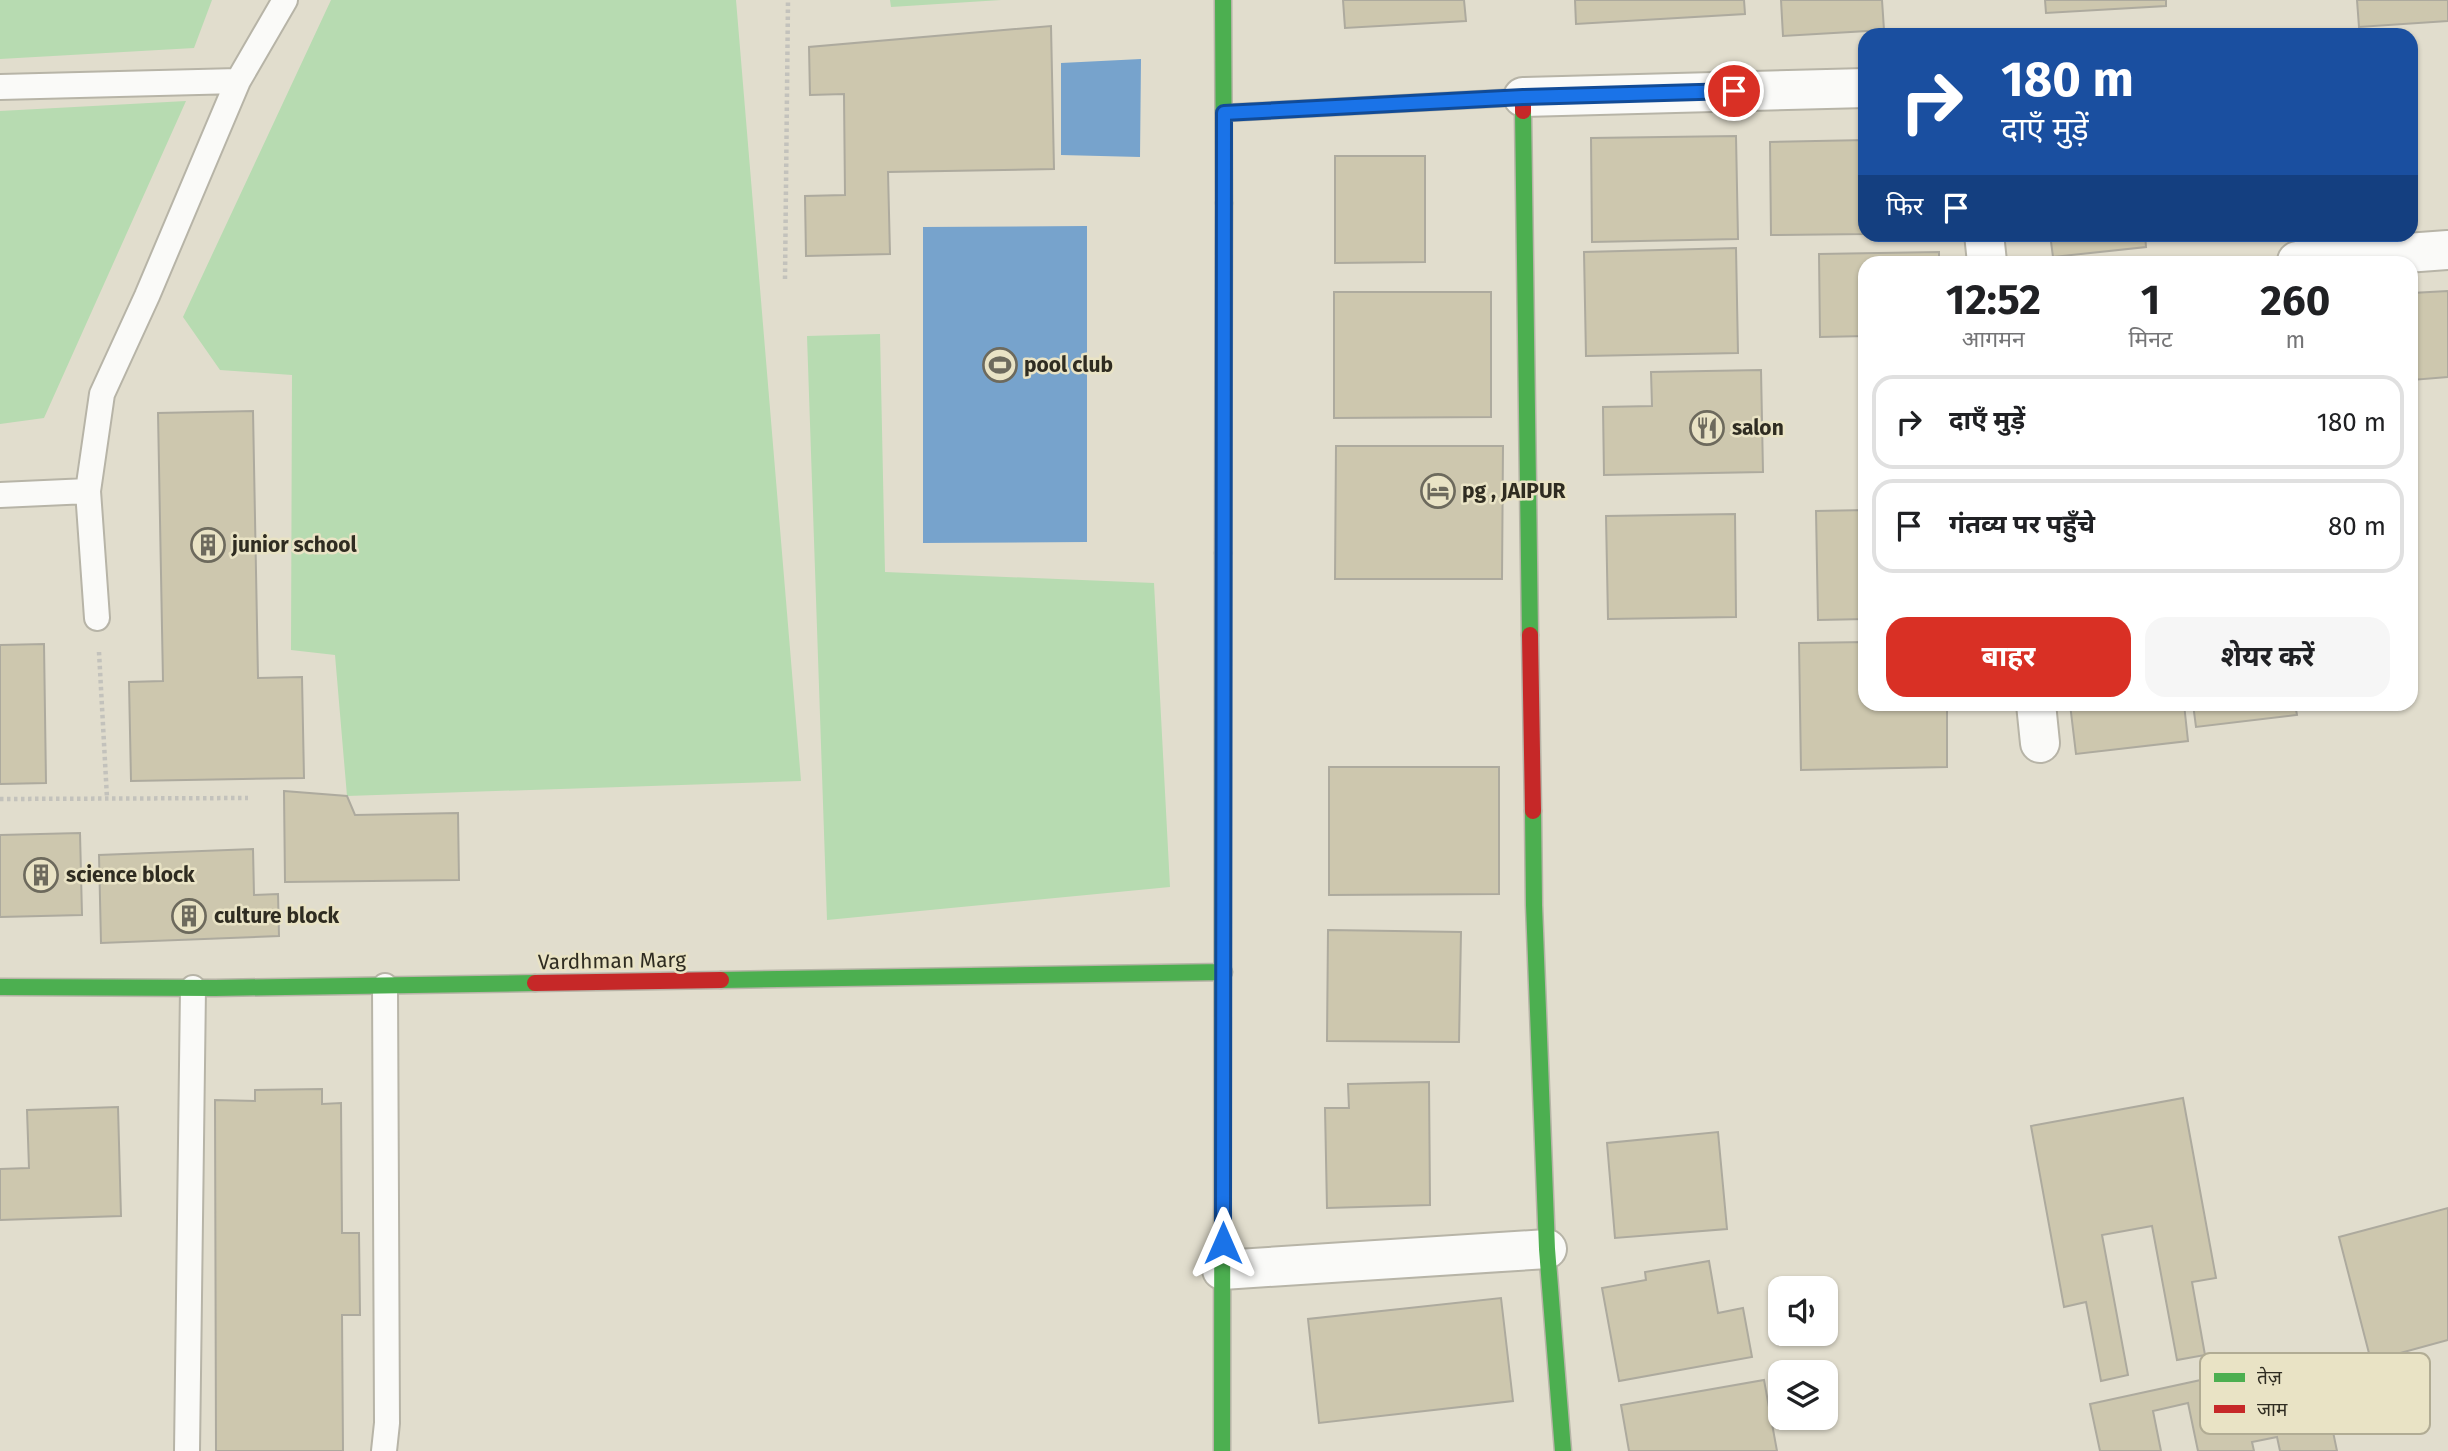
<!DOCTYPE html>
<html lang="hi">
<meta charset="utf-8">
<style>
body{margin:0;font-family:"Fira Sans","Noto Sans Devanagari",sans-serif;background:#f6f6f6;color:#202124;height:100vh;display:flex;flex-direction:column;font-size:26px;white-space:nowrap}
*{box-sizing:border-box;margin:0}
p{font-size:23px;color:#757577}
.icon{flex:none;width:38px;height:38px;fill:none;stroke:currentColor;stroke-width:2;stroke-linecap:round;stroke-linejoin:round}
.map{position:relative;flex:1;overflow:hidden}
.sheet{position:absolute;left:1858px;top:256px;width:560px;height:455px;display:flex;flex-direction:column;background:#fff;border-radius:21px;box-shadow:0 2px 5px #0004}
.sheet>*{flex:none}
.guide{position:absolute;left:1858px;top:28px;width:560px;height:214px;border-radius:21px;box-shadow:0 2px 5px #0004;background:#1a4fa0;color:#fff;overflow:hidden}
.buttons{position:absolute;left:1768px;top:1276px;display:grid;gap:14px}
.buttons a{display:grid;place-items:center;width:70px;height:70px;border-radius:14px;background:#fff;box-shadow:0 2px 5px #0004;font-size:35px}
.pin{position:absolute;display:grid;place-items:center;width:60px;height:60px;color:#fff;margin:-30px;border:4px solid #fff;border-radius:50%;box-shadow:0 2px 7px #0007}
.me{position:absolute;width:77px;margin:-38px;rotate:0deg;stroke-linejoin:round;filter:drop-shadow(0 0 5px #0008)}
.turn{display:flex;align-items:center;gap:24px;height:147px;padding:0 28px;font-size:32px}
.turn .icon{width:91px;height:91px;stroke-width:2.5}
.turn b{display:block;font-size:49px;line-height:60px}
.then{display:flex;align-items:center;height:66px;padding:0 28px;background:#0003;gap:14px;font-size:26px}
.eta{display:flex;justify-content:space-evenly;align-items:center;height:119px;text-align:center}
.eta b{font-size:42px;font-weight:700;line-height:49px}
.cta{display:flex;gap:14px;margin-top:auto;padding:14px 28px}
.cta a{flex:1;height:80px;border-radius:21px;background:#d93025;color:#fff;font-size:28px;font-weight:700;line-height:80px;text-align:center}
.cta a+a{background:#f6f6f6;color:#202124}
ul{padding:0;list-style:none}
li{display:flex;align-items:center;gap:21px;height:94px;margin:0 14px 10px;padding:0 14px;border:4px solid #e0e0e0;border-radius:21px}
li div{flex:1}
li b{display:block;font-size:26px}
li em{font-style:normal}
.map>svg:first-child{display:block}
.green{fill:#b7dbb1}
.water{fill:#77a3cc}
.building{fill:#cdc7ae;stroke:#adaa9e;stroke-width:2}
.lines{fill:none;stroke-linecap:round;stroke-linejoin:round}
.lane-casing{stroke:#b7b4a7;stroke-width:28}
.street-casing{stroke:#b7b4a7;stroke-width:42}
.fast-casing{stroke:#b7b4a7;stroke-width:19}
.jam-casing{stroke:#b7b4a7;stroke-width:19}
.path{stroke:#c3c2bc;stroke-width:4.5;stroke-dasharray:3.5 3.5;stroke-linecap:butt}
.lane{stroke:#fafaf8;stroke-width:24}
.street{stroke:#fafaf8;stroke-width:38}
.fast{stroke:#4caf50;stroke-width:16}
.jam{stroke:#c62828;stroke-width:16}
.route-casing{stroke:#114b97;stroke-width:18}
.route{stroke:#1a73e8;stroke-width:12}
.labels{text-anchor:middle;stroke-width:5;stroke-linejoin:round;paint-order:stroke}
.poi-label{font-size:21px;font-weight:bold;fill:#2f2c21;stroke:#e9e3c5;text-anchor:start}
.street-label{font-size:21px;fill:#2f2c21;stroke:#e9e3c5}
.key{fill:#e9e3c5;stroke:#b1ac94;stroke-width:2}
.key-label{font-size:19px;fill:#2f2c21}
</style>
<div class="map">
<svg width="2448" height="1451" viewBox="0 0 2448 1451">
<rect width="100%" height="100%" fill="#e1ddcd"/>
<path class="green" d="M0 0H212L194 48 0 59Z
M331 0H736L801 781 347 796 335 655 291 650 292 375 220 370 183 317Z
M890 0H1001L891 7Z
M186 101 44 418 0 424V111Z
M880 334 885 572 1154 583 1170 887 827 920 807 336Z"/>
<path class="water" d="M1141 59 1140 157 1061 155V63Z
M1087 226V542L923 543V227Z"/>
<path class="building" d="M1343 0H1464L1466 21 1345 28Z
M1575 0H1744L1745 14 1576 24Z
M1781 0H1882L1884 30 1783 36Z
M2045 0H2166V6L2046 13Z
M2357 0H2448V21L2359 27Z
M1051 26 1054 169 888 172 890 254 806 256 805 196 845 195 844 94 810 95 809 47Z
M1736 136 1738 239 1592 242 1591 138Z
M1866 140V234L1771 235 1770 142Z
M1335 156H1425V262L1335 263Z
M2050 234H2145L2146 247 2053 257Z
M1736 248 1738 353 1586 356 1584 252Z
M1939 252V262H1866V336L1820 337 1819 254Z
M2448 291V377L2412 380V293Z
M1334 292H1491V417L1334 418Z
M1761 370 1763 472 1604 475 1603 407 1652 406 1651 372Z
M253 411 258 678 302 677 304 778 131 781 129 682 163 681 158 413Z
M1336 446H1503L1502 579H1335Z
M1866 510V619L1818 620 1816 511Z
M1735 514 1736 617 1608 619 1606 516Z
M1866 642V704H1947V767L1801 770 1799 643Z
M44 644 46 783 0 784V645Z
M2070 704H2184L2188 741 2076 754Z
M2193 704H2295L2297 715 2196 727Z
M1329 767H1499V894L1329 895Z
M284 791 347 796 355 815 458 813 459 880 285 882Z
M80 833 82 915 0 917V835Z
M253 849 254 895 278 894 279 936 101 943 99 855Z
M1328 930 1461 932 1459 1042 1327 1041Z
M1429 1082 1430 1205 1327 1208 1325 1108H1349L1348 1084Z
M322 1089V1104L341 1103 342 1233H359L360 1315H342L343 1451H216L215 1100 255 1101V1090Z
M2183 1098 2216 1278 2192 1282 2205 1355 2177 1360 2152 1226 2102 1235 2128 1375 2101 1381 2086 1302 2064 1307 2031 1126Z
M118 1107 121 1216 0 1220V1169L29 1168 27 1110Z
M1718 1132 1727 1229 1615 1238 1607 1143Z
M2448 1208V1340L2371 1361 2339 1237Z
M1709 1261 1718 1313 1743 1308 1752 1357 1619 1381 1602 1288 1646 1280 1645 1272Z
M1501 1298 1513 1401 1319 1423 1308 1319Z
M2210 1378 2220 1420 2326 1398 2337 1451H2280L2277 1437 2252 1442 2254 1451H2198L2188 1403 2153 1411 2161 1451H2100L2090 1404Z
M1764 1380 1777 1451H1629L1621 1405Z"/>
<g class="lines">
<g class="lane-casing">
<path id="lane" d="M0 87 238 81
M0 495 88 491
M97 618 88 491 102 394 147 296 238 81 285 0
M187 1451 193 988
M384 1451 387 1423 385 986"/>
</g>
<g class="street-casing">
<path id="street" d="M1523 97 1866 88
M1984 234 1987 262
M2297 261 2448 250
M2036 704 2040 743
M1222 1270 1547 1249"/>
</g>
<g class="fast-casing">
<path id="fast" d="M1223 0 1224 203
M1523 111 1530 635
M1533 811 1534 905 1547 1249 1563 1451
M721 980 1224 972
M0 987 215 988 535 983
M1222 1451 1223 553"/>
</g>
<g class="jam-casing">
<path id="jam" d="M1224 113 1523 97V111
M1223 553 1224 203
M1530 635 1533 811
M535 983 721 980"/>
</g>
<path class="path" d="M785 279 788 0
M99 652 107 798
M0 799 248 798"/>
<use href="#lane" class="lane"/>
<use href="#street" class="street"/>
<use href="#fast" class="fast"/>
<use href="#jam" class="jam"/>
</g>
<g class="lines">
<g class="route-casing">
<path id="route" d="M1223 1243 1224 113 1523 97 1734 91"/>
</g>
<use href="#route" class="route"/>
</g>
<defs>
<g id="stadium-ring" transform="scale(1.75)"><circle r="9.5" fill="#e9e3c5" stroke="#6d6a5d" stroke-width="1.5"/><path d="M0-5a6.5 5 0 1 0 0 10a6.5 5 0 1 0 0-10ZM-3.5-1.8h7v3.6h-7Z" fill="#6d6a5d"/></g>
<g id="restaurant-ring" transform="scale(1.75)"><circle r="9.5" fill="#e9e3c5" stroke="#6d6a5d" stroke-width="1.5"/><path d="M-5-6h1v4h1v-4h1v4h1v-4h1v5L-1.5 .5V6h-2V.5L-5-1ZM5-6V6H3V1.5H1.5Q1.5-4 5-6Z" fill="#6d6a5d"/></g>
<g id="hotel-ring" transform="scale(1.75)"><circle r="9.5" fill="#e9e3c5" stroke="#6d6a5d" stroke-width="1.5"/><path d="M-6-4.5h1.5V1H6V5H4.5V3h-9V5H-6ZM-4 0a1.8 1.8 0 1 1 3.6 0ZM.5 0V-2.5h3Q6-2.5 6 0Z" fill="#6d6a5d"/></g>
<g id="building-ring" transform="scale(1.75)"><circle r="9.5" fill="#e9e3c5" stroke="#6d6a5d" stroke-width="1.5"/><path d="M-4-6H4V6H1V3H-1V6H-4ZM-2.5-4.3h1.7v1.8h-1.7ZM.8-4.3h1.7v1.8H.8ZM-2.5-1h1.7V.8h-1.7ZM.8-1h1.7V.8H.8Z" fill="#6d6a5d"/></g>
</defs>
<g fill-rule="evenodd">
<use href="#stadium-ring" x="1000" y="365"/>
<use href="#restaurant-ring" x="1707" y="428"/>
<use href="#hotel-ring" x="1438" y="491"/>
<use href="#building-ring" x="208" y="545"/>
<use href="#building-ring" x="41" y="875"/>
<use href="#building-ring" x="189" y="916"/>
</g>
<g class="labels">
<g class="poi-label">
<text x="1024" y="372">pool club</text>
<text x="1732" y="435">salon</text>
<text x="1462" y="498">pg , JAIPUR</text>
<text x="232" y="552">junior school</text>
<text x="66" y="882">science block</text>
<text x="214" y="923">culture block</text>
</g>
<g class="street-label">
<text transform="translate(612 961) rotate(-1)" y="7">Vardhman Marg</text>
</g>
</g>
<rect x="2200" y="1353" width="230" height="81" rx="10" class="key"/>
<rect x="2214" y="1373" width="31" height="9" fill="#4caf50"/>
<rect x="2214" y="1405" width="31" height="8" fill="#c62828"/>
<g class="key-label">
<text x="2257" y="1384">तेज़</text>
<text x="2257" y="1416">जाम</text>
</g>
</svg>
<div class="buttons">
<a><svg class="icon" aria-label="sound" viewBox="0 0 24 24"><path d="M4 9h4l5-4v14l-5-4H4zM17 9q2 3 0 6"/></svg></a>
<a><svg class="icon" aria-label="layers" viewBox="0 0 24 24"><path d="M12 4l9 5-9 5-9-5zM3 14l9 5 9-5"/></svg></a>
</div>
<div class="pin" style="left:1734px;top:91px;background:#d93025"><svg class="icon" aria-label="arrive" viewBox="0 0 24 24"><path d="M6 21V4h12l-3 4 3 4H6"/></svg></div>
<svg class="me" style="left:1223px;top:1243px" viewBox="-20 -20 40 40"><path d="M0-17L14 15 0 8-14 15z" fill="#1a73e8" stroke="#fff" stroke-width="4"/></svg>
<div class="guide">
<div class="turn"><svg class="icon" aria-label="right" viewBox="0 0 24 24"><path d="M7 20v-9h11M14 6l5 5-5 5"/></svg><div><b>180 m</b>दाएँ मुड़ें</div></div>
<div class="then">फिर<svg class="icon" aria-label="arrive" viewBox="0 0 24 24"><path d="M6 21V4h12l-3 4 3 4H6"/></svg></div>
</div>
<section class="sheet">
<div class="eta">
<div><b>12:52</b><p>आगमन</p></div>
<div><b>1</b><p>मिनट</p></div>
<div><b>260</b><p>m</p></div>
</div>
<ul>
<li><svg class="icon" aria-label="right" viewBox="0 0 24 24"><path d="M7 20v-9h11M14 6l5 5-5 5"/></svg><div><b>दाएँ मुड़ें</b></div><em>180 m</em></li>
<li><svg class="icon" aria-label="arrive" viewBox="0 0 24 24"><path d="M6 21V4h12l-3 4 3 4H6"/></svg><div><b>गंतव्य पर पहुँचे</b></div><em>80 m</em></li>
</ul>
<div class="cta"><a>बाहर</a><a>शेयर करें</a></div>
</section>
</div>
